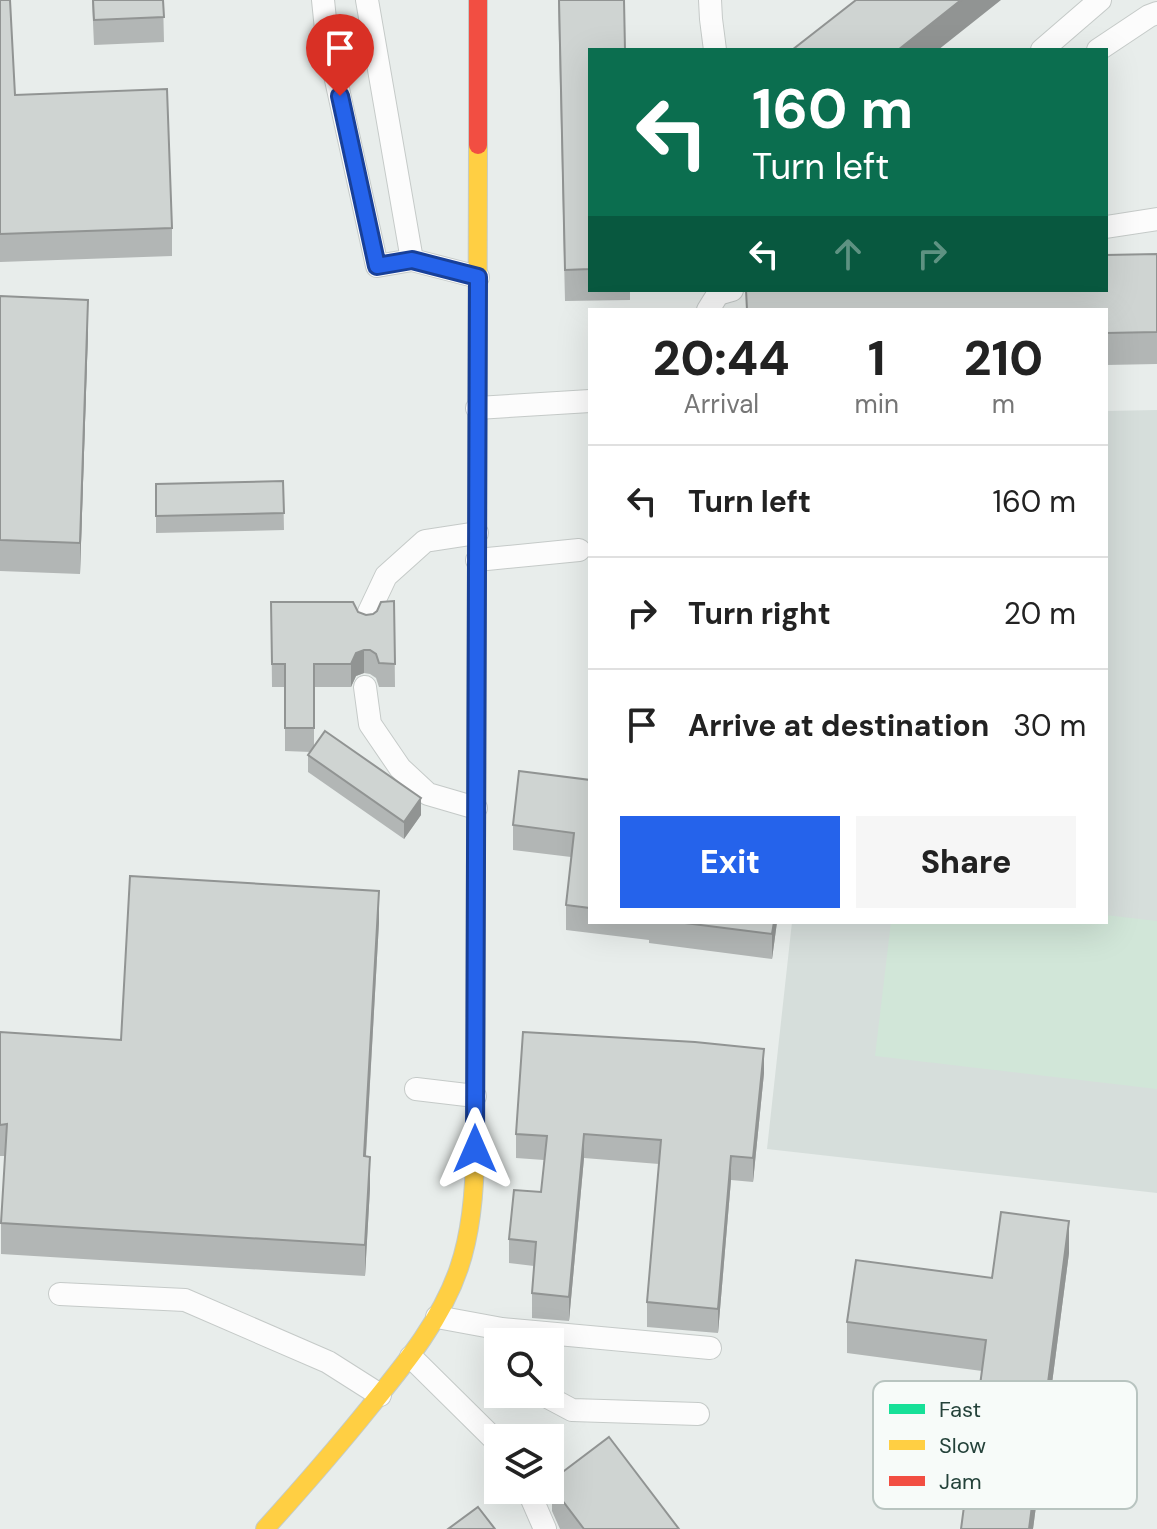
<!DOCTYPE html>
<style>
body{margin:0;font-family:"DM Sans",sans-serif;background:#f6f6f6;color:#222;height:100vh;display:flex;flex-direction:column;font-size:30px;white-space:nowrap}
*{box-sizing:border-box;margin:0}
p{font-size:26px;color:#767676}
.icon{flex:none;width:44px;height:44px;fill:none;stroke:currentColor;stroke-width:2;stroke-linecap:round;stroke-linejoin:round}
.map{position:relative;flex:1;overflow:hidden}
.details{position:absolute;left:588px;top:308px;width:520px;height:616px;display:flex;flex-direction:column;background:#fff;border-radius:0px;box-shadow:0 8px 32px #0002}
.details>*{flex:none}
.hud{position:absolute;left:588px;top:48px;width:520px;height:244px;border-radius:0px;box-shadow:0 8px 32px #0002;background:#0b6e4f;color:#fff;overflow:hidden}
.fabs{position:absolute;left:484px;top:1328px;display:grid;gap:16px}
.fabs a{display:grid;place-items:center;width:80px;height:80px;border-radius:0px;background:#fff;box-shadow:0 8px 32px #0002;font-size:40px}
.pin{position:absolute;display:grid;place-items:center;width:68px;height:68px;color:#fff;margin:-82px -34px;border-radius:50% 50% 50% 0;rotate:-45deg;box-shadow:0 0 8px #0007}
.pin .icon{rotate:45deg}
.me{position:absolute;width:88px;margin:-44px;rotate:0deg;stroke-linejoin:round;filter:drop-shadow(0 0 6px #0008)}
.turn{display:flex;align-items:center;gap:28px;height:168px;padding:0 32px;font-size:36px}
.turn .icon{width:104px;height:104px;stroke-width:2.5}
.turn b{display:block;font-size:56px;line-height:68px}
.lanes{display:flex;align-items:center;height:76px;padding:0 32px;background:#0003;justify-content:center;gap:40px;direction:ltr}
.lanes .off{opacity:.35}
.eta{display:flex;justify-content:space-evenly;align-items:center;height:136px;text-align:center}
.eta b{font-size:48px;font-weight:800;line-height:56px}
.action{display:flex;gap:16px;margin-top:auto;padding:16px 32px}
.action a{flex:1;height:92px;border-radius:0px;background:#2563eb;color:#fff;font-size:32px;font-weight:800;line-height:92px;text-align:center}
.action a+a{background:#f6f6f6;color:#222}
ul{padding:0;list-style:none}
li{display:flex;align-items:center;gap:24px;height:112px;padding:0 32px;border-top:2px solid #e0e0e0}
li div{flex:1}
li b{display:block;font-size:30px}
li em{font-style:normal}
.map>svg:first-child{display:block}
.built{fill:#d6dedb}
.pitch{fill:#d1e6d8}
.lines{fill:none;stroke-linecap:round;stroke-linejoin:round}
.lane-casing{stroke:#c5cac8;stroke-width:24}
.fast-casing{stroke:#c3cbc8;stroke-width:20}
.slow-casing{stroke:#c3cbc8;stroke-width:20}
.jam-casing{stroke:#c3cbc8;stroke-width:20}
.lane{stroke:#fcfcfc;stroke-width:22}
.fast{stroke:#16e098;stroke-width:18}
.slow{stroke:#ffcf43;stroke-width:18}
.jam{stroke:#f24e42;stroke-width:18}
.wall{fill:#b2b6b5}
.shaded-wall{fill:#919493}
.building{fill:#cfd4d2;stroke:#919493;stroke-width:2}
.route-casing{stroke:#184099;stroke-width:20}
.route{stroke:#2563eb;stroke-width:14}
.key{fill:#f7fbf9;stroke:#b8c4c0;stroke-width:2}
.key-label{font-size:22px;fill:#24423a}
</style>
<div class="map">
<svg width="1157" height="1529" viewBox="0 0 1157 1529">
<rect width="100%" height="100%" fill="#e8edeb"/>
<path class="built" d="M1157 410V1193L767 1149 792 922H1106V411Z"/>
<path class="pitch" d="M1106 915 1157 921V1089L875 1056 891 922H1106Z"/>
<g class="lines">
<g class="lane-casing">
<path id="lane" d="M323 0 327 39 377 266 412 260
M367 0 412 260 478 277
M710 0 711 19 715 50
M1042 50 1100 0
M1098 50 1149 16 1157 13
M1106 227 1157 219
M708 310 718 294 732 290
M477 408 590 401
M477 560 579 550
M367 625 369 612 386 576 425 541 477 533
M365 687 370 724 400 768 428 794 476 808
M416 1089 475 1096
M60 1294 185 1300 328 1362 380 1395
M437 1317 502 1329 510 1338
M502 1329 710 1348
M411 1357 498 1443
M542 1394 572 1410 698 1414
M528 1490 545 1529"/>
</g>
<g class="fast-casing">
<path id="fast" d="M475 1147 477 537"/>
</g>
<g class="slow-casing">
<path id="slow" d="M477 537 478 145
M265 1529C301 1489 336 1449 369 1408 404 1365 441 1321 459 1268 472 1230 475 1187 475 1147"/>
</g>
<g class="jam-casing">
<path id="jam" d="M478 145V0"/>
</g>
<use href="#lane" class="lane"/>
<use href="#fast" class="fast"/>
<use href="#slow" class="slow"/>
<use href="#jam" class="jam"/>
</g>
<path class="wall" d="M0 0 15 95 172 228V256L0 262Z
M92 0H163L164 42 94 45Z
M558 0H624L590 50V290H630V300L565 301Z
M1157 254V364L1106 365V310H746V290H1106Z
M0 296 88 332 80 574 0 571Z
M283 481 284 530 156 533V484Z
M394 601 395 687H379L376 678 370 674 364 673 356 676 351 687H314V747L421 815 404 839 308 772V755L311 752 285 751V687H272L271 602 358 612 366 615 373 614Z
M590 780V922H777L772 959 649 943V940L566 930V905L571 857 513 850V825Z
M379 922 366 1156 370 1188 365 1276 1 1254V1223L5 1156H0V1032L121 1040Z
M764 1073 753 1182 731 1180 718 1333 647 1327V1302L659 1164 584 1158 569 1321 532 1318V1293L534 1266 509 1263V1239L541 1192 544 1160 516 1158V1134Z
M1069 1253 1033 1529H961L982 1371 847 1353V1322L992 1278Z
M552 1480 679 1529H560L552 1511Z"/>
<path class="shaded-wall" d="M961 0H1001L938 50H898Z
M88 300V332L80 574V543Z
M364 650V673L356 676 351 687V664L356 653Z
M421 798V815L404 839V822Z
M379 891V922L364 1187V1156Z
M774 922H777L772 959V934Z
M764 1049V1073L753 1182V1158Z
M584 1134V1158L569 1321V1297Z
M731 1156V1180L718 1333V1309Z
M370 1157V1188L365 1276V1245Z
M1069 1221V1253L1033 1529H1029Z"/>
<path class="building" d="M0 0H10L15 95 167 89 172 228 0 234Z
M93 0H163L164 17 94 20Z
M559 0H624L625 50H590V269L565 270Z
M856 0H961L898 50H792Z
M1157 254V332L1106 333V310H747L746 290H1106V255Z
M0 296 88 300 80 543 0 540Z
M283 481 284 513 156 516V484Z
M394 601 395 664 379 663 376 654 370 650H364L356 653 351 664H314V728H285V664H272L271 602H353L358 612 366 615 373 614 377 611 381 602Z
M325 731 421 798 404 822 308 755Z
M519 771 590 780V908L566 905 574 833 513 825Z
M130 876 379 891 364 1156 370 1157 365 1245 1 1223 7 1124 0 1125V1032L121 1040Z
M677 922H774L772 934Z
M523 1032 695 1042 764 1049 753 1158 731 1156 718 1309 647 1302 661 1140 584 1134 569 1297 532 1293 536 1242 509 1239 514 1190 541 1192 547 1136 516 1134Z
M1001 1212 1069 1221 1029 1529H961L986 1340 847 1322 856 1260 992 1278Z
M609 1437 679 1529H584L559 1496 552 1480Z
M478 1507 495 1529H448Z"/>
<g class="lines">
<g class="route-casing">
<path id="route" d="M340 96 377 266 412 260 478 277 475 1149"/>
</g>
<use href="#route" class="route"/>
</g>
<rect x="873" y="1381" width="264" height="128" rx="12" class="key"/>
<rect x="889" y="1404" width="36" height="10" fill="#16e098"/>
<rect x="889" y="1440" width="36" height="10" fill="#ffcf43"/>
<rect x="889" y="1476" width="36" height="10" fill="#f24e42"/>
<g class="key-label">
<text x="939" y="1417">Fast</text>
<text x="939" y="1453">Slow</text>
<text x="939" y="1489">Jam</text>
</g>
</svg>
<div class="fabs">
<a><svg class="icon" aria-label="search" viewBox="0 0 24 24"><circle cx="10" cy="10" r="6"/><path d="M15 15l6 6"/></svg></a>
<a><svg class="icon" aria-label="layers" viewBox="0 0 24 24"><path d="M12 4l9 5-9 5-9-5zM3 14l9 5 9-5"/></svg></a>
</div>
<div class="pin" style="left:340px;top:96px;background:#d93025"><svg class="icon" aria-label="arrive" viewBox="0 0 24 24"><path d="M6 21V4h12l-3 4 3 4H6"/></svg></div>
<svg class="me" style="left:475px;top:1149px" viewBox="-20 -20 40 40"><path d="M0-17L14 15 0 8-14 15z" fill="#2563eb" stroke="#fff" stroke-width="4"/></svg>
<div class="hud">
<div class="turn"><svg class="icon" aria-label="left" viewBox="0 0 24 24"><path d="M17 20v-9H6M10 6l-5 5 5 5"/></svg><div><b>160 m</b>Turn left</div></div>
<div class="lanes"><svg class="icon" aria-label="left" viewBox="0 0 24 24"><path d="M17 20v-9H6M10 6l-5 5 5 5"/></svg><svg class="icon off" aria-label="ahead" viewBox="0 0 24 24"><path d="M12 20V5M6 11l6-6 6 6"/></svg><svg class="icon off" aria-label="right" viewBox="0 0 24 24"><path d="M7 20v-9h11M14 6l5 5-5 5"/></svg></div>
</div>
<section class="details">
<div class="eta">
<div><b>20:44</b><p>Arrival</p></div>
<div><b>1</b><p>min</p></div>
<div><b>210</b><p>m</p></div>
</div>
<ul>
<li><svg class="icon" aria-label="left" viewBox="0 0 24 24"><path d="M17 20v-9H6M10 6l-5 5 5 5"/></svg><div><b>Turn left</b></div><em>160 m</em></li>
<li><svg class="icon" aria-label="right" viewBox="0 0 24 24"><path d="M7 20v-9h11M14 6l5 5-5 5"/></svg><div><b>Turn right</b></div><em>20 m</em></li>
<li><svg class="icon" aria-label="arrive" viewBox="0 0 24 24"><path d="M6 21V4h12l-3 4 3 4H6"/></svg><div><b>Arrive at destination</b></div><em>30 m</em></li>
</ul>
<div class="action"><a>Exit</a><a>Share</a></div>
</section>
</div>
